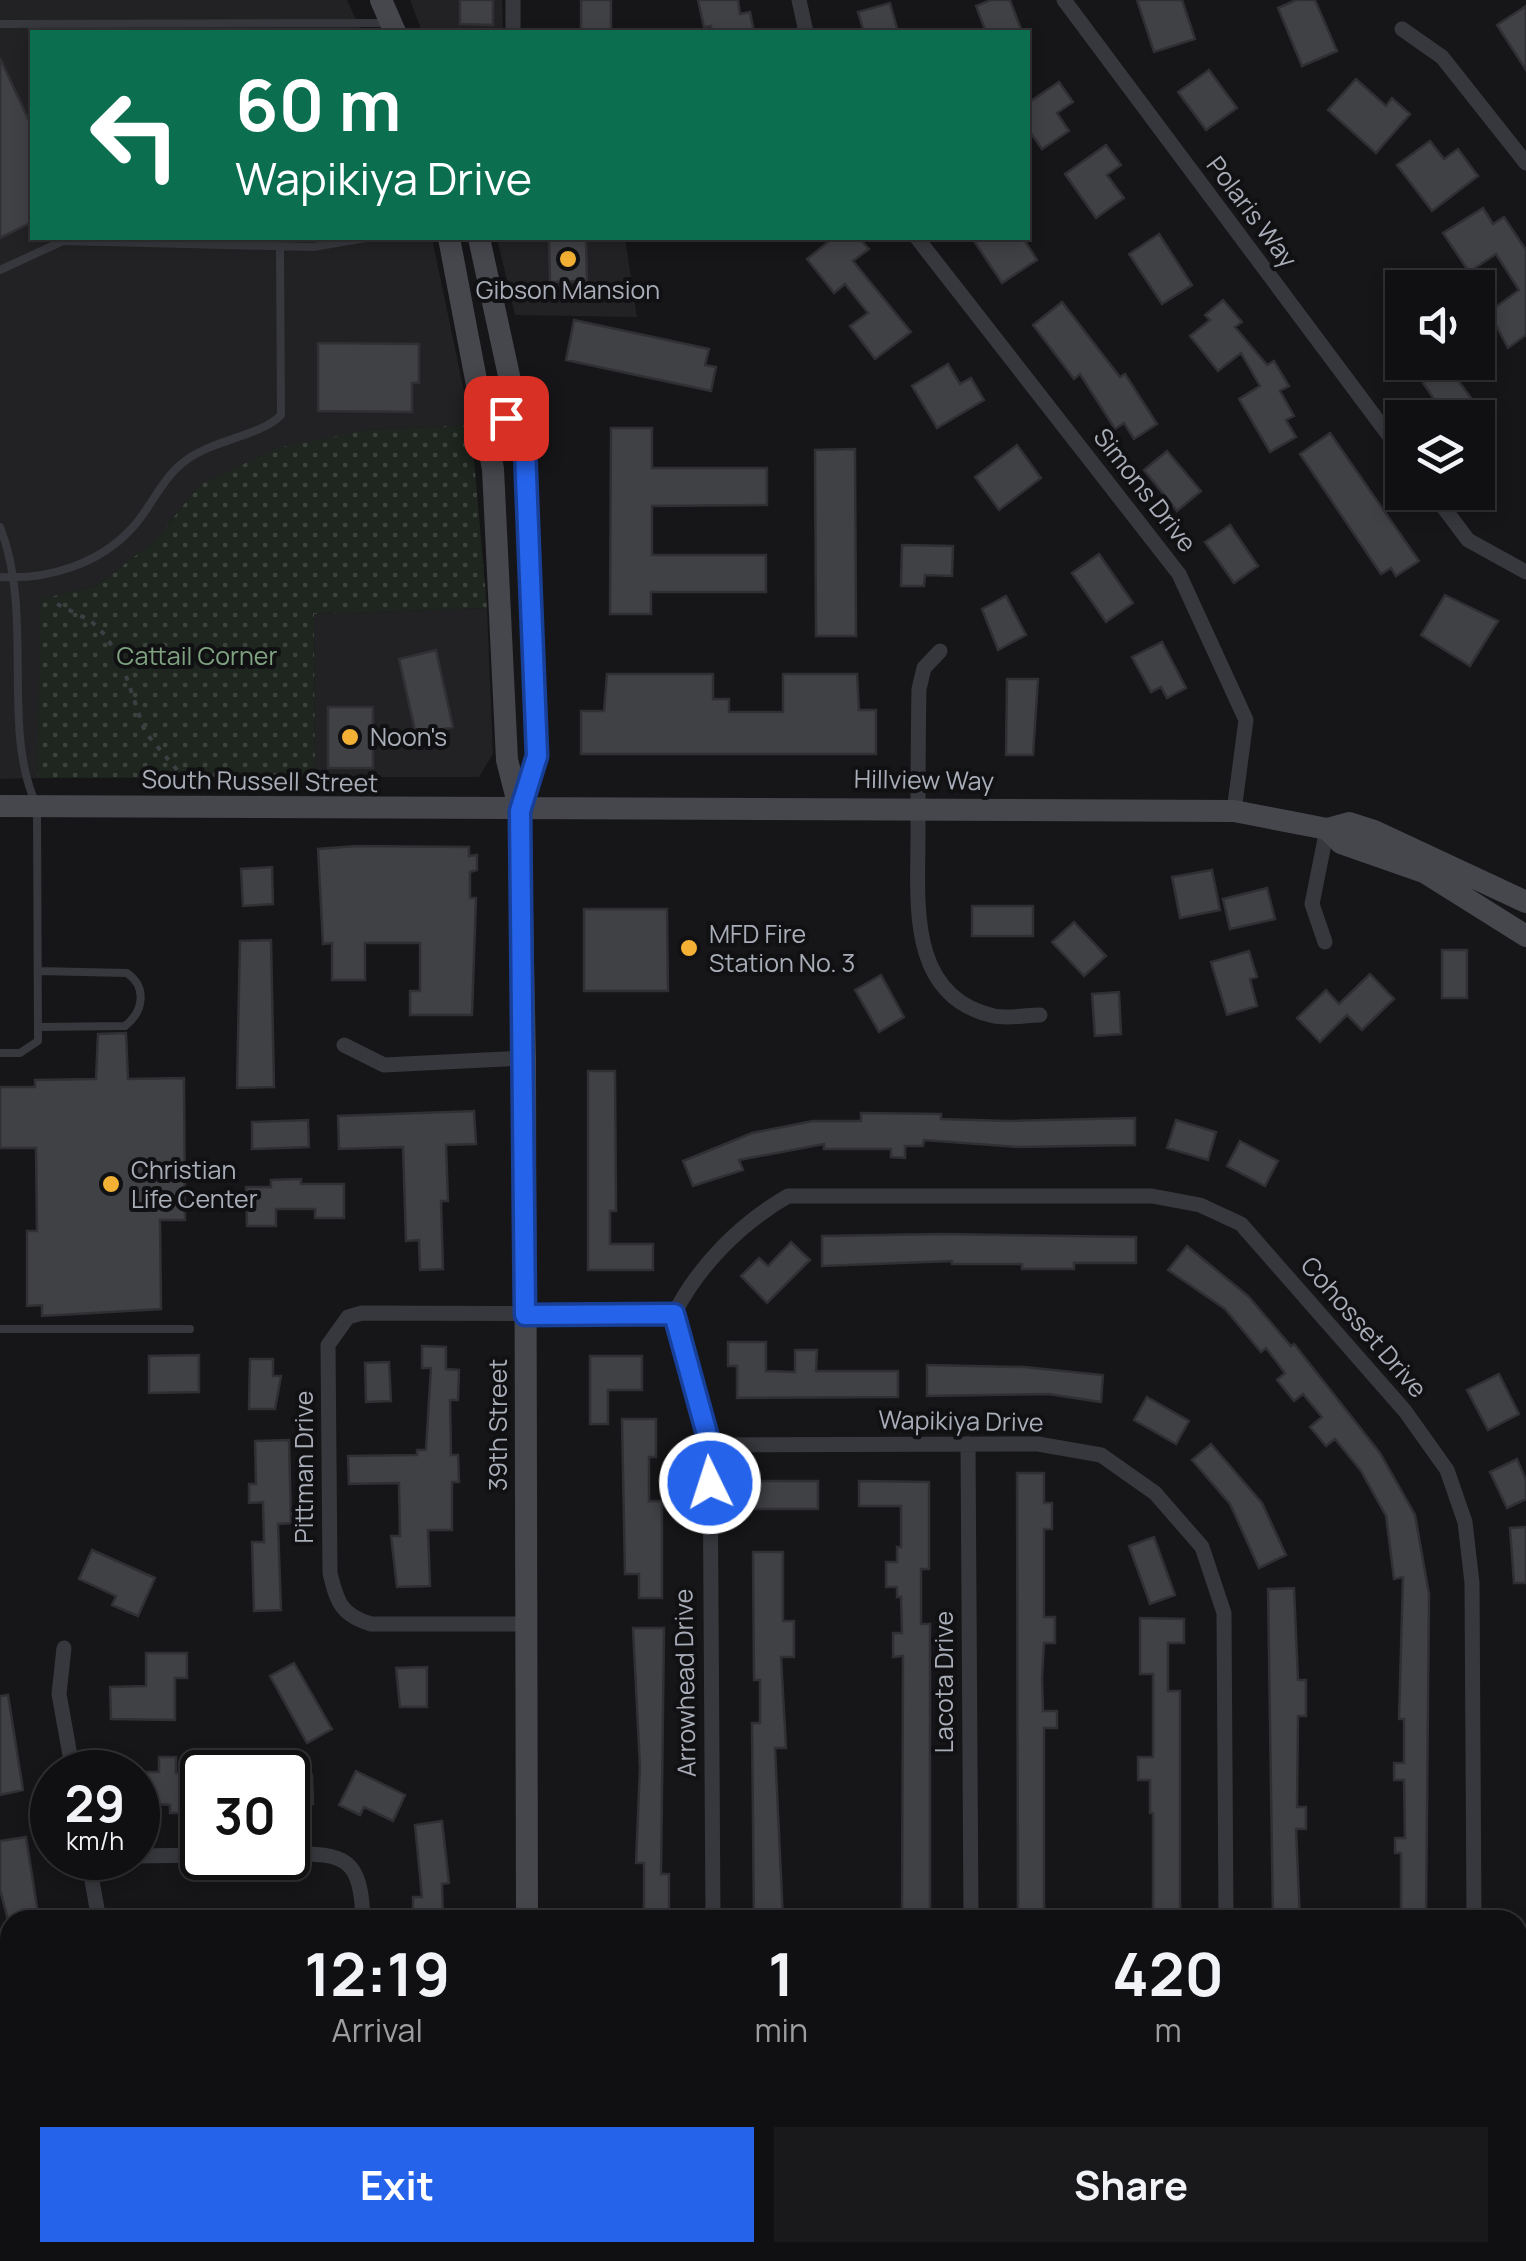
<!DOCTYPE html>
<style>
body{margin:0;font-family:Manrope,sans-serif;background:#19191b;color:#f1f3f6;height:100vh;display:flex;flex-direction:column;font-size:38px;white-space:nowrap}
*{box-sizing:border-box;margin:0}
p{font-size:32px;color:#9c9d9f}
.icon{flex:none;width:55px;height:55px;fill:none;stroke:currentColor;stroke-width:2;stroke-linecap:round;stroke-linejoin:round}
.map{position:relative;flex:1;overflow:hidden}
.side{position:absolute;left:0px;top:1910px;width:1528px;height:352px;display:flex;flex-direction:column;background:#101012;border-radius:30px 30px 0 0;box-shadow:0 5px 15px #0003,0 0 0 2px #303032}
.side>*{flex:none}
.guide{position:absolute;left:30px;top:30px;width:1000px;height:210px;border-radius:0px;box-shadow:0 5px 15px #0003,0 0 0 2px #303032;background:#0b6e4f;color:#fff;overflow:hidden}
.buttons{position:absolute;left:1385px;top:270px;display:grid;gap:20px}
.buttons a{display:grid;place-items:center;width:110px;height:110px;border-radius:0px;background:#101012;box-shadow:0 5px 15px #0003,0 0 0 2px #303032;font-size:50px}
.speed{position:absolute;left:30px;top:1750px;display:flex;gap:20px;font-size:50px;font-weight:700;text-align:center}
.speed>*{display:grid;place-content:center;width:130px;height:130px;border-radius:50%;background:#101012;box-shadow:0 5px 15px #0003,0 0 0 2px #303032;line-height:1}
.speed small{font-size:25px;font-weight:400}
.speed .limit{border:5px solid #111;border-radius:15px;background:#fff;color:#111}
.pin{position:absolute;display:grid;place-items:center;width:85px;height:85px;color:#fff;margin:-42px;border-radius:20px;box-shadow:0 5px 15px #0006}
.me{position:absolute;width:110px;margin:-55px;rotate:356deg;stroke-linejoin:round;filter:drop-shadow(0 0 8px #0008)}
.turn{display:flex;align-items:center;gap:35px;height:210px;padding:0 40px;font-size:45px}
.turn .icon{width:130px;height:130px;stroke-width:2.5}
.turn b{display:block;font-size:70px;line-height:85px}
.eta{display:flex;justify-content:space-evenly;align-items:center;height:170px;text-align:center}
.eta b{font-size:60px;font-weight:700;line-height:70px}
.primary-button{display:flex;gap:20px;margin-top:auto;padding:20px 40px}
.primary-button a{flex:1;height:115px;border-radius:0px;background:#2563eb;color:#fff;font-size:40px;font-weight:700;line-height:115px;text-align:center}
.primary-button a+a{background:#19191b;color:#f1f3f6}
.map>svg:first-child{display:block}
.built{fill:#222225}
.park{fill:url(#park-dots)}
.building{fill:#404145;stroke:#303034;stroke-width:2.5}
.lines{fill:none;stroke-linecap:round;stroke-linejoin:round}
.path{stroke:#3d3f44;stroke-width:4;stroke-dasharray:5 8;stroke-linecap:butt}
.lane{stroke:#37383d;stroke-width:8}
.street{stroke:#37383d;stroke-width:15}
.secondary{stroke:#45474d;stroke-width:22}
.route-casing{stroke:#184099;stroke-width:25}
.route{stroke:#2563eb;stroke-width:18}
.poi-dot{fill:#f2b134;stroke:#111113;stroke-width:4}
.labels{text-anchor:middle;stroke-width:8;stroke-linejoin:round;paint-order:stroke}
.street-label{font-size:25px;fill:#a8adb8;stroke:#111113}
.poi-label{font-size:25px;fill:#a8adb8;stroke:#111113;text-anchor:start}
.park-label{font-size:25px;fill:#7fa381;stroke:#111113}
</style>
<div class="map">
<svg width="1526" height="2261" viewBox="0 0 1526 2261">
<defs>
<pattern id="park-dots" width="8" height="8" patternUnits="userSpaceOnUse" patternTransform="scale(2.5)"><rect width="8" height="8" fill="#1e261f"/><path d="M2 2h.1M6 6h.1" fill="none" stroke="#3c433d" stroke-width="1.8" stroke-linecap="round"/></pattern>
</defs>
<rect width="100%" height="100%" fill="#161618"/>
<path class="built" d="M0 0H347L362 32H32V238H432L471 425 367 430 199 485 156 540 96 586 42 599 37 778 0 779Z
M410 0H502L503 32H422Z
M497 238H625L637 317 515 315Z
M487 608 493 754 479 777H315L314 614Z"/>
<path class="park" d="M471 425 487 608 314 614 315 777 37 778 41 599 96 586 156 540 199 485 278 448 367 430Z"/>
<path class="building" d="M460 0H493V25L460 24Z
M581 0H611V32H581Z
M698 0H738L740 14 750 12 754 32H712L711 26 704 27Z
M991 0H1010L1022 32H986L976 6Z
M1137 0H1182L1195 39 1154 52Z
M1296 0H1315L1337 51 1302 66 1278 8Z
M890 3 898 32H864L858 12Z
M1526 6V70L1497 25Z
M0 58 32 127V222L0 238Z
M1209 70 1237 108 1206 130 1178 92Z
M1356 79 1386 106 1392 98 1410 114 1376 153 1328 110Z
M1059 82 1073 102 1057 113 1069 131 1042 149 1028 129V103Z
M1430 141 1444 159 1458 149 1478 176 1432 211 1397 165Z
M1106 145 1121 165 1107 175 1124 198 1096 218 1065 174Z
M1483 208 1493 224 1504 217 1526 250V335L1508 348 1489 312 1519 290 1496 254 1469 272 1443 233Z
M1159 234 1192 285 1162 304 1129 254Z
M549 238H586L587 281 550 282Z
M833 238H859L869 249 853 261 911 332 875 359 850 326 868 313 845 284 834 293 807 259Z
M972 238H1023L1037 260 1002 283Z
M1223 300 1242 322 1235 327 1267 365 1274 361 1289 386 1280 391 1294 416 1286 420 1296 437 1270 452 1239 399 1260 386 1241 353 1218 371 1190 336 1210 320 1205 315Z
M1062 302 1120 377 1125 374 1157 424 1134 439 1124 423 1115 429 1080 374 1074 379 1033 325Z
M574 320 709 349 705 365 716 367 711 391 566 360Z
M318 343 419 344V383H412V412L318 411Z
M948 364 960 384 971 378 984 400 937 428 912 386Z
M1447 365 1479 409 1466 418H1447L1423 383Z
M611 428H652V468H767V505L652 506V555H766V592H651V614H610Z
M1330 433 1419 561 1396 576 1391 568 1381 574 1300 454Z
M1017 445 1041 478 999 510 975 477Z
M855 449 856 636H816L815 450Z
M1167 451 1201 491 1177 511 1144 470Z
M1230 525 1258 566 1234 583 1205 542Z
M902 545 953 546 952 576 925 575 924 586H901Z
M1099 554 1133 603 1106 622 1072 573Z
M1445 595 1498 621 1470 666 1421 635Z
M1006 596 1026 635 998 650 982 609Z
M1162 642 1186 688 1167 698 1161 687 1151 692 1132 657Z
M436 650 453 727 416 735 399 659Z
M607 674H713V699H729V712H783V674H857L859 710H876V754H581V711H604Z
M1007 679H1038L1033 755H1006Z
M328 707H373V768H328Z
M356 846 469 847V856L477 855V870L470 872V898H476L472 1015H410V991H420V943H365V980H332V943L323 944 318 849Z
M272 867 273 904 243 906 241 869Z
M1212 870 1220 910 1180 918 1172 877Z
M1267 888 1275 919 1230 929 1223 899Z
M972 906H1033V936H972Z
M584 909H667L668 991H584Z
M1074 922 1106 956 1084 976 1052 942Z
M271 940 274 1087 237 1088 240 941Z
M1442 950H1467V998H1442Z
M1249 951 1257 977 1250 979 1257 1006 1227 1015 1211 962Z
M1370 974 1394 999 1362 1030 1347 1015 1320 1042 1297 1018 1326 990 1339 1004Z
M881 975 904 1017 879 1032 855 990Z
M1119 992 1121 1034 1095 1036 1092 994Z
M126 1033 128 1079 184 1078 185 1220H160L161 1309 42 1316V1305L27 1306V1231H37L36 1148H0V1087H35V1080L96 1079 98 1034Z
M588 1071H615L616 1211H610V1244H653V1270H588Z
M474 1111 476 1144 446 1145 448 1201H441L443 1269 420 1270 419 1240 406 1241 403 1147 339 1149 338 1116Z
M861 1113 941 1114V1119L1008 1121 1135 1118V1145L1018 1147 924 1140 923 1146H905V1158L891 1157V1149H824V1144L739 1160 743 1170 693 1186 683 1161 752 1133 813 1121H861Z
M308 1120 309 1147 252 1149V1122Z
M1176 1120 1216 1132 1208 1160 1167 1148Z
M1240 1141 1278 1161 1265 1186 1227 1166Z
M301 1179V1184H344V1218H315V1209H276V1226H247L246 1187H271V1180Z
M942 1234 1136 1237V1263H1074V1269H1022V1264H952V1261L822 1266V1236Z
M791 1242 810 1260 767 1303 741 1276 759 1258 768 1266Z
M1187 1246 1248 1296 1291 1346 1294 1344 1380 1453 1415 1515 1429 1594 1426 1920H1401V1853H1395V1838H1405L1404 1780H1394V1763H1404V1719H1399L1403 1577 1394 1579 1386 1516 1361 1471 1335 1439 1326 1446 1310 1427 1322 1417 1303 1394 1294 1401 1277 1380 1285 1373 1266 1348 1261 1352 1225 1309 1168 1270Z
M728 1342H766V1371L795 1372V1350H817L816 1371H898V1397L737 1398V1366H728Z
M422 1346 446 1347V1369L459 1370 458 1400H450L451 1455H458L459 1482H452V1530H428L430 1586 397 1587 391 1536H400L399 1483 349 1484 348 1456 417 1455V1450H426L431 1368H422Z
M199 1355V1392L149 1393V1356Z
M590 1356H642V1390H608V1424H590Z
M250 1359H273V1376H281L275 1409H249Z
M389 1362 391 1401 366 1402 365 1363Z
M927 1365 1024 1367 1103 1375 1101 1402 1048 1394 927 1396Z
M1499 1374 1519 1414 1488 1430 1467 1390Z
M1147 1397 1189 1421 1176 1444 1134 1420Z
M622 1419H656V1457H649V1501H662V1598H639V1574H625Z
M289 1440 291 1523 278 1524 281 1610 254 1611 252 1542H264L263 1502 249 1503V1484H256L255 1441Z
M1211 1444 1262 1503 1286 1555 1259 1568 1230 1504 1192 1460Z
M1517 1459 1526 1480V1499L1507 1508 1490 1472Z
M1017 1473H1044V1503H1052V1529H1044V1617H1055V1643H1044L1042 1678 1043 1711H1057V1728H1044V1920H1018Z
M755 1481H818V1509H755Z
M859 1481 929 1482V1569H921V1624H930V1920H902L903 1656 893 1657V1633H902L901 1597H897V1587H886V1562H897V1547H901V1506H859Z
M1526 1527V1583H1514L1510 1528Z
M1154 1537 1175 1595 1150 1604 1129 1546Z
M92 1550 155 1578 138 1616 112 1605 116 1596 79 1579Z
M753 1552H783V1621H794V1657H781L786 1748H775L783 1920H754L752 1723H760V1680H754Z
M1294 1588 1298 1680H1306V1716H1298L1297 1807H1306V1829H1296L1300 1920H1273L1268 1589Z
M1140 1618 1184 1619V1643H1168V1691H1180V1920H1153V1813H1150V1780H1138V1757H1153V1674H1140Z
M633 1628H664L661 1874H669V1920H644V1863H636L640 1767Z
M146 1653H187V1678H175V1720L111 1719 110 1687 146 1686Z
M294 1663 332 1729 307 1743 270 1676Z
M427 1667V1707H400L396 1668Z
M8 1695 23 1790 0 1795V1696Z
M159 1757H176V1773L200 1772 201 1813H170V1805L138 1802V1772H159Z
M356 1771 405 1795 393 1821 364 1807 360 1815 339 1805Z
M288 1775H312L313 1804H288Z
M442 1821 449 1883 442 1884 443 1920H413V1897H422L415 1825Z
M26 1837 39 1920H8L0 1889V1841Z"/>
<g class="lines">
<path class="path" d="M57 604 91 621 105 635 121 661 145 732 178 771"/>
<path class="lane" d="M0 24 387 23
M0 270 63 241 313 247 366 238
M0 527C35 615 0 730 37 806L38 1041 20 1053H0
M0 577C48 580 100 564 133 527 152 506 162 478 185 461 214 439 261 436 281 415L280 246
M38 971 127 973C147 987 144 1011 125 1026L38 1027
M0 1329H190"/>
<path class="street" d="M513 0V32
M799 0 806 32
M1064 0 1402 453
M1402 29 1442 57 1526 163
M917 238 1179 574 1246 720 1234 811
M1432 492 1468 540 1526 572
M940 651 924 668 919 689C918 738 918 787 918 836 918 902 907 997 994 1016 1008 1019 1026 1015 1040 1015
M1325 942 1312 904 1327 829
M344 1045 384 1065 525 1058
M674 1314C699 1265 741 1223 788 1196H1152L1200 1205 1241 1224 1405 1411 1447 1470 1465 1522 1472 1583 1474 1920
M674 1314 710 1445 713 1920
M968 1444 971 1920
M710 1445 1038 1444 1101 1455 1155 1493 1202 1547 1224 1613 1226 1920
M526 1624H371C341 1615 337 1602 330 1573L328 1345 348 1317 362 1313 674 1314
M64 1648 59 1694 73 1772
M288 1854C346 1853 361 1858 363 1920
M138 1856 202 1855
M88 1858 99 1920
M246 2252 254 2261
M686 2252 688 2261
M973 2252V2261
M1227 2252V2261
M1477 2252V2261
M369 2261V2252"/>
<path class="secondary" d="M381 0 395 32
M449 238 493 469 507 760 520 811 525 1058 527 1920
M479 238 525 449 537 757 520 811
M0 806 1234 811 1327 829 1349 823 1374 831 1526 902
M1327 829 1341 843 1424 872 1526 936
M528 2261V2252"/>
</g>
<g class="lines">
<g class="route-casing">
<path id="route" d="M506 418 525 450 537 756 520 811 525 1315 674 1314 710 1445V1483"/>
</g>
<use href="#route" class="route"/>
</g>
<g class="poi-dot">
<circle cx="568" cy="259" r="10"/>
<circle cx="350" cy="737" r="10"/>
<circle cx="689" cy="948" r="10"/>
<circle cx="111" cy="1184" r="10"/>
</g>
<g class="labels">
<g class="street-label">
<text transform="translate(1252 212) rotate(53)" y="9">Polaris Way</text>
<text transform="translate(1145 490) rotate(52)" y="9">Simons Drive</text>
<text transform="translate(924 780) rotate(1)" y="9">Hillview Way</text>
<text transform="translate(260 781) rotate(1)" y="9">South Russell Street</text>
<text transform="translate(1364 1327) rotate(49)" y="9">Cohosset Drive</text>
<text transform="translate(961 1421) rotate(1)" y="9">Wapikiya Drive</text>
<text transform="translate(498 1425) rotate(-90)" y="9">39th Street</text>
<text transform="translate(304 1467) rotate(-90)" y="9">Pittman Drive</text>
<text transform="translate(944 1682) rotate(-90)" y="9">Lacota Drive</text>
<text transform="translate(685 1683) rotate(-91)" y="9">Arrowhead Drive</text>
</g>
<g class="poi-label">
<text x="568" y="299" text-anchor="middle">Gibson Mansion</text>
<text x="370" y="746">Noon's</text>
<text x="709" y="943">MFD Fire<tspan x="709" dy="29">Station No. 3</tspan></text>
<text x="131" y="1179">Christian<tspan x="131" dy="29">Life Center</tspan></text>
</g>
<g class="park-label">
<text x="197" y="665">Cattail Corner</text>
</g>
</g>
</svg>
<div class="buttons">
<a><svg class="icon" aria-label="sound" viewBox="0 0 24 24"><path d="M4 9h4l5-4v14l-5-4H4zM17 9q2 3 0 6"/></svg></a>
<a><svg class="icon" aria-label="layers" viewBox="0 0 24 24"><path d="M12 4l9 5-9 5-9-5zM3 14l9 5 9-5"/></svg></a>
</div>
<div class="speed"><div>29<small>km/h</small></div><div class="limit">30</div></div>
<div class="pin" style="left:506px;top:418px;background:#d93025"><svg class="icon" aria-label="arrive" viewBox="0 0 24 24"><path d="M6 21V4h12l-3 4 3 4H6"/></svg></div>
<svg class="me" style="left:710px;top:1483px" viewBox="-20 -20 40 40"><circle r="17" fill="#2563eb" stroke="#fff" stroke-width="3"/><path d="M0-11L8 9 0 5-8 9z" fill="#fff"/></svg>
<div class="guide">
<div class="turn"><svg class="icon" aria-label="left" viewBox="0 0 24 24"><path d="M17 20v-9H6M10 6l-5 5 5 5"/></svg><div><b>60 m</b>Wapikiya Drive</div></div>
</div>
<section class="side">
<div class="eta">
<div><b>12:19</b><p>Arrival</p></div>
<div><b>1</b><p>min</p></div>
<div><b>420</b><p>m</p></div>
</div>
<div class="primary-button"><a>Exit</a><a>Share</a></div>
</section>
</div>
